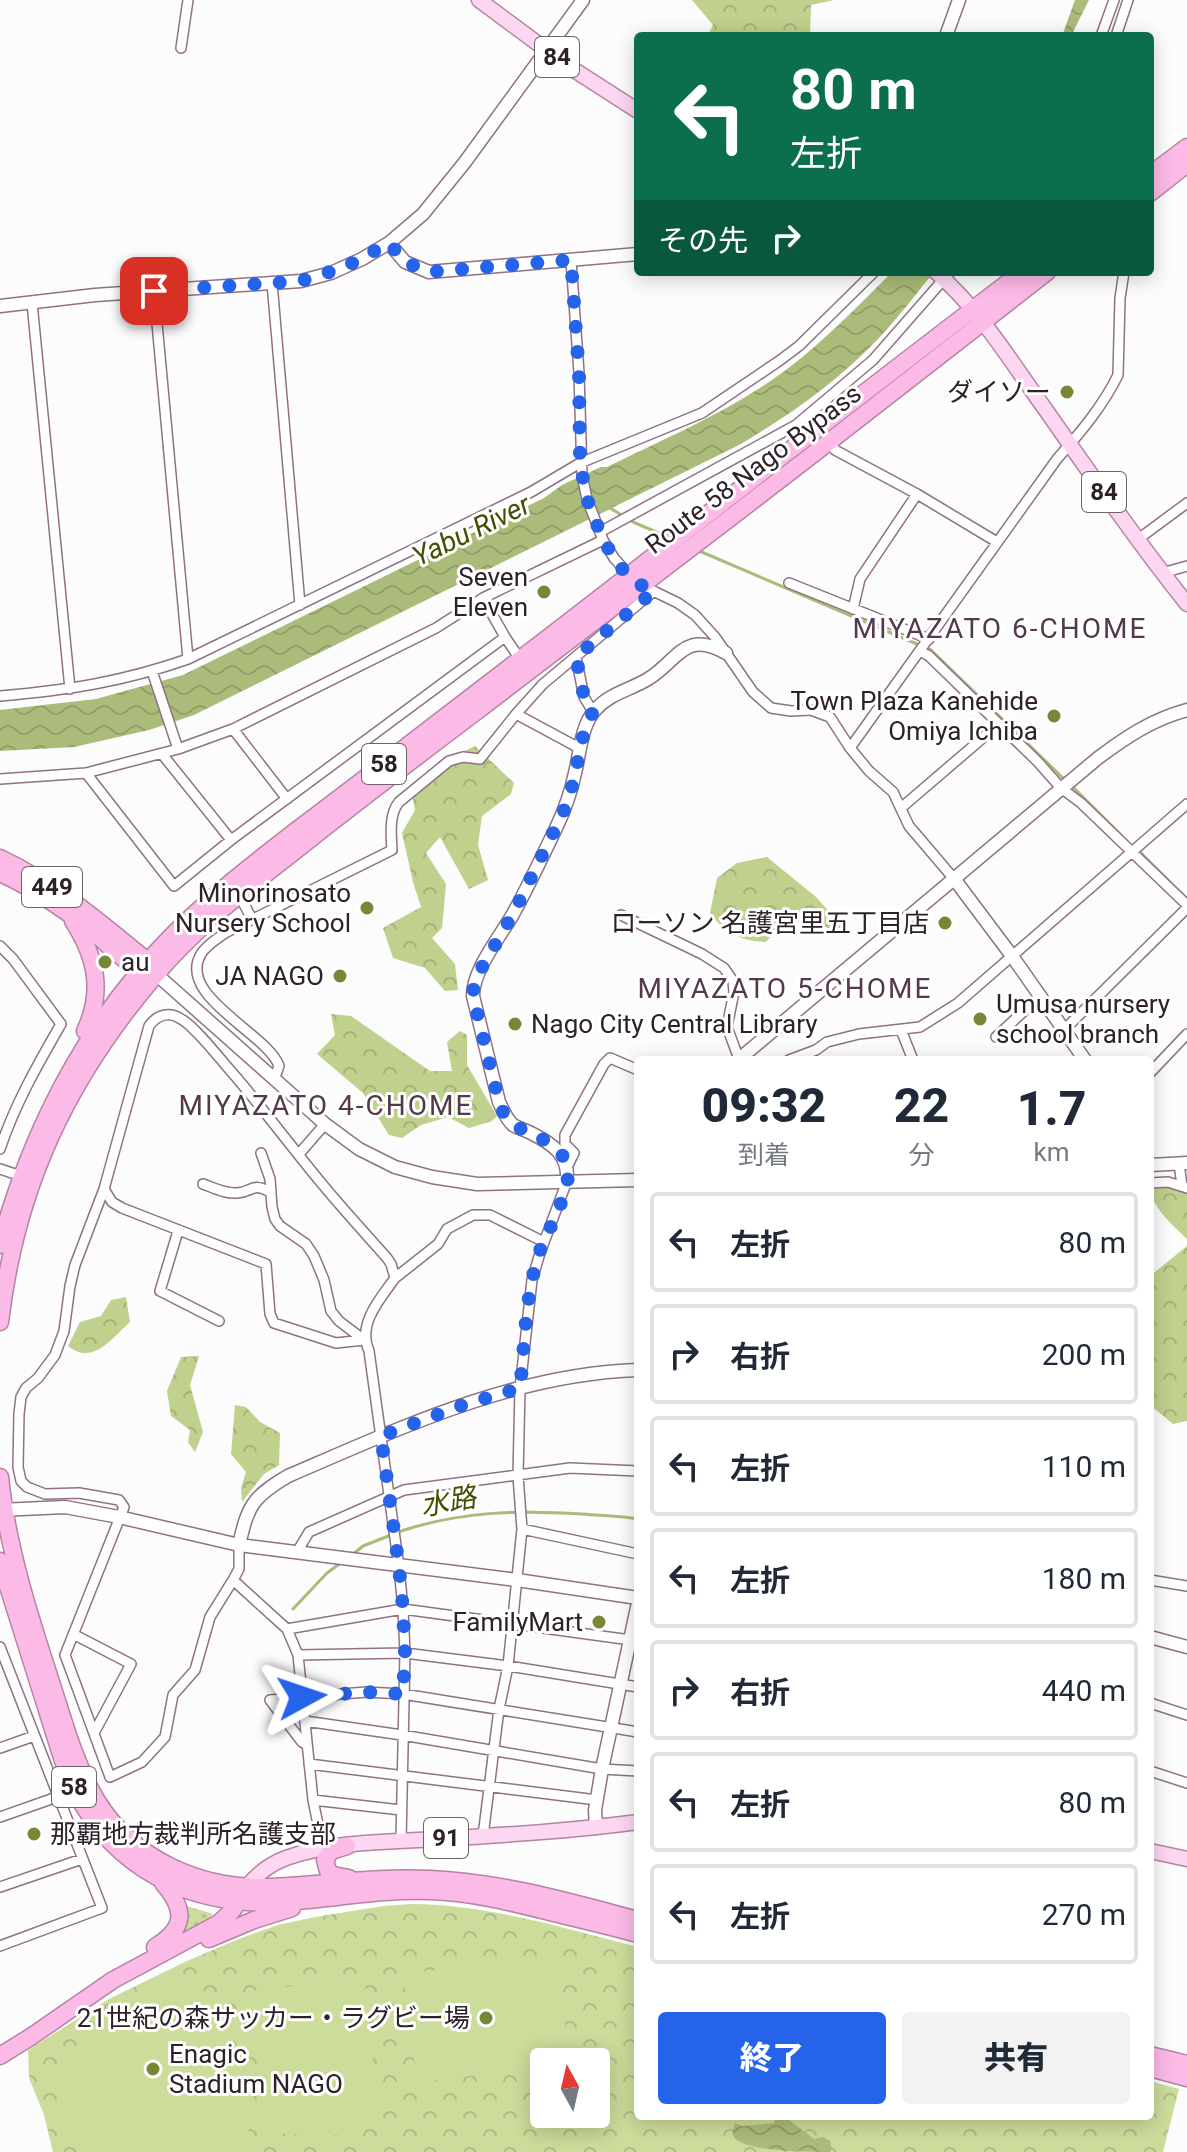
<!DOCTYPE html>
<html lang="ja">
<meta charset="utf-8">
<style>
body{margin:0;font-family:Roboto,"Noto Sans JP",sans-serif;background:#f2f2f3;color:#1f2937;height:100vh;display:flex;flex-direction:column;font-size:30px;white-space:nowrap}
*{box-sizing:border-box;margin:0}
p{font-size:26px;color:#747a83}
.icon{flex:none;width:44px;height:44px;fill:none;stroke:currentColor;stroke-width:2;stroke-linecap:round;stroke-linejoin:round}
.map{position:relative;flex:1;overflow:hidden}
.details{position:absolute;left:634px;top:1056px;width:520px;height:1064px;display:flex;flex-direction:column;background:#fff;border-radius:8px;box-shadow:0 4px 20px #0003}
.details>*{flex:none}
.guide{position:absolute;left:634px;top:32px;width:520px;height:244px;border-radius:8px;box-shadow:0 4px 20px #0003;background:#0b6e4f;color:#fff;overflow:hidden}
.needle{width:52px;rotate:352deg}
.fabs{position:absolute;left:530px;top:2048px;display:grid;gap:16px}
.fabs a{display:grid;place-items:center;width:80px;height:80px;border-radius:8px;background:#fff;box-shadow:0 4px 20px #0003;font-size:40px}
.pin{position:absolute;display:grid;place-items:center;width:68px;height:68px;color:#fff;margin:-34px;border-radius:16px;box-shadow:0 4px 12px #0006}
.me{position:absolute;width:88px;margin:-44px;rotate:85deg;stroke-linejoin:round;filter:drop-shadow(0 0 6px #0008)}
.turn{display:flex;align-items:center;gap:28px;height:168px;padding:0 24px;font-size:36px}
.turn .icon{width:104px;height:104px;stroke-width:2.5}
.turn b{display:block;font-size:56px;line-height:68px}
.then{display:flex;align-items:center;height:76px;padding:0 24px;background:#0003;gap:16px;font-size:30px}
.eta{display:flex;justify-content:space-evenly;align-items:center;height:136px;text-align:center}
.eta b{font-size:48px;font-weight:800;line-height:56px}
.cta{display:flex;gap:16px;margin-top:auto;padding:16px 24px}
.cta a{flex:1;height:92px;border-radius:8px;background:#2563eb;color:#fff;font-size:32px;font-weight:800;line-height:92px;text-align:center}
.cta a+a{background:#f2f2f3;color:#1f2937}
ul{padding:0;list-style:none}
li{display:flex;align-items:center;gap:24px;height:100px;margin:0 16px 12px;padding:0 8px;border:4px solid #e0e1e3;border-radius:8px}
li div{flex:1}
li b{display:block;font-size:30px}
li em{font-style:normal}
.map>svg:first-child{display:block}
.grass{fill:url(#grass-dots)}
.forest{fill:url(#forest-crowns)}
.park{fill:url(#park-crowns);fill-rule:evenodd}
.pitch{fill:#ccdc9a}
.water{fill:url(#water-waves)}
.lines{fill:none;stroke-linecap:round;stroke-linejoin:round}
.stream{stroke:#abbb79;stroke-width:3}
.street-casing{stroke:#907185;stroke-width:12}
.secondary-casing{stroke:#907185;stroke-width:15}
.primary-casing{stroke:#b484a5;stroke-width:17}
.highway-casing{stroke:#b484a5;stroke-width:19}
.street{stroke:#fff;stroke-width:9}
.secondary{stroke:#fff;stroke-width:12}
.primary{stroke:#fdd6f1;stroke-width:14}
.highway{stroke:#fcbae7;stroke-width:16}
.route{stroke:#2563eb;stroke-width:14;stroke-dasharray:0 25.2}
.poi-dot{fill:#778736;stroke:#fff;stroke-width:3}
.labels{text-anchor:middle;stroke-width:6;stroke-linejoin:round;paint-order:stroke}
.shield{fill:#fff;stroke:#6d646a;stroke-width:2}
.shield-label{font-size:24px;font-weight:bold;fill:#2e212a}
.poi-label{font-size:26px;fill:#2e212a;stroke:#fff;text-anchor:end}
.street-label{font-size:26px;fill:#2e212a;stroke:#fff}
.water-label{font-size:28px;font-style:italic;fill:#435000;stroke:#fff}
.neighbourhood-label{font-size:28px;letter-spacing:2px;fill:#54384b;stroke:#fff}
</style>
<div class="map">
<svg width="1187" height="2152" viewBox="0 0 1187 2152">
<defs>
<pattern id="grass-dots" width="8" height="8" patternUnits="userSpaceOnUse" patternTransform="scale(2)"><rect width="8" height="8" fill="#ccdc9a"/><path d="M2 2h.1M6 6h.1" fill="none" stroke="#b0bc85" stroke-width="1.8" stroke-linecap="round"/></pattern>
<pattern id="forest-crowns" width="20" height="18" patternUnits="userSpaceOnUse" patternTransform="scale(2)"><rect width="20" height="18" fill="#c0d08d"/><path d="M2 6a3 3 0 1 1 6 0M12 15a3 3 0 1 1 6 0" fill="none" stroke="#a5b27a"/></pattern>
<pattern id="park-crowns" width="20" height="18" patternUnits="userSpaceOnUse" patternTransform="scale(2)"><rect width="20" height="18" fill="#ccdc9a"/><path d="M2 6a3 3 0 1 1 6 0M12 15a3 3 0 1 1 6 0" fill="none" stroke="#b0bc85"/></pattern>
<pattern id="water-waves" width="16" height="10" patternUnits="userSpaceOnUse" patternTransform="scale(2)"><rect width="16" height="10" fill="#abbb79"/><path d="M0 5q4-4 8 0t8 0" fill="none" stroke="#93a069"/></pattern>
</defs>
<rect width="100%" height="100%" fill="#fbfcfb"/>
<path class="grass" d="M183 1905 213 1914 207 1920 179 1934Z"/>
<path class="forest" d="M692 0H834L811 5 810 36H707L713 25Z
M475 746 514 783 511 794 482 816 478 845 488 880 469 889 440 837 426 853 446 884 442 928 432 938 455 964 458 990 445 991 425 968 393 958 383 928 421 907 413 882 402 833 415 810 411 789 439 764Z
M767 857 816 897 843 927 836 935 816 919H786L766 942C741 941 725 933 710 913L717 878 737 863Z
M331 1014 351 1016 430 1071H452L447 1042 460 1031 467 1035V1065L497 1116 492 1121 469 1128 448 1117 421 1125 402 1138 389 1135 363 1093 317 1054 335 1035Z
M1160 1182 1187 1190V1239C1172 1224 1150 1207 1150 1184Z
M1187 1246V1421L1173 1424 1150 1405V1276Z
M126 1297 130 1322C111 1339 93 1366 68 1346L80 1322 101 1316 111 1300Z
M199 1356 190 1385 203 1432 195 1452 188 1442 190 1430 171 1416 167 1391 181 1357Z
M235 1405 246 1407 260 1422 280 1433 279 1465 264 1474 242 1502 241 1488 246 1472 231 1454Z"/>
<path class="park" d="M412 1904C490 1905 563 1928 638 1947V2116H1150V2081L1179 2089 1163 2152H53L44 2115 29 2078 28 2050 109 1999 187 1961 236 1940 278 1925 315 1917 384 1906ZM544 2062H596V2114H544Z"/>
<path class="pitch" d="M556 1954 570 2062H544V2066L417 2083 403 1974Z
M364 1976 378 2105C369 2113 359 2124 349 2130 321 2145 288 2130 259 2133L264 2096 261 2071 252 2037 248 1992Z
M171 1980C186 1982 199 1985 210 1996 220 2006 251 2078 252 2091 254 2111 249 2134 242 2152H81C63 2132 49 2081 67 2058 78 2044 95 2031 109 2019 128 2001 144 1985 171 1980Z"/>
<path class="water" d="M1075 0H1089L1071 36H1062Z
M892 272H934C916 294 898 318 878 339 837 382 790 415 739 445L194 715 149 730 74 747 0 751V710L96 699 183 675 544 498 562 485 601 467H607C662 440 719 416 769 382 815 351 853 311 892 272Z
M785 2117 814 2139 823 2137 830 2141 832 2149 829 2152C810 2152 738 2152 733 2135 732 2131 734 2127 735 2123L742 2126 774 2123 776 2118Z"/>
<g class="lines">
<path class="stream" d="M610 508 633 522 668 537
M697 550 931 650 1064 779
M1073 787 1121 835
M1139 851 1187 899
M398 1532C460 1511 518 1510 582 1514 601 1516 620 1515 638 1519
M352 1555 363 1546 391 1535
M293 1609 327 1573 342 1562"/>
<g class="street-casing">
<path id="street" d="M1101 36 1114 0
M1116 36 1128 0
M181 48 188 0
M571 260 579 373 582 475 587 499 603 540 614 558 629 575 641 585 678 603 695 615 715 637 753 692 771 708 791 711 811 710 830 717 850 748 869 771 893 792 909 826 955 880
M272 283 300 605
M154 291 188 659
M32 303 70 689
M830 441 835 450 917 494 997 542
M600 532 796 425 873 360 950 272
M1137 540 1187 503
M1162 573 1187 566
M789 583 929 639
M483 598 505 637 520 659
M853 609 860 579 917 494
M920 651 929 656 1038 762 1061 788 1081 803 1187 905
M576 657 584 697 593 712
M152 671 178 749
M0 696C69 690 122 682 188 659L531 492 580 463 702 413 779 361 799 346 874 272
M516 714 581 749
M233 729 287 799
M850 748 1057 459C1080 433 1103 406 1118 375L1120 298 1124 272
M162 754 231 840
M86 773 174 886 231 840 505 637
M0 779 86 773 178 749 233 729 436 628 483 598 603 540
M901 808 985 736
M239 895 252 919
M621 915 702 954 724 968 733 981 734 992 727 1027 739 1059 742 1060
M0 946 13 959 61 1024C38 1064 15 1104 0 1149
M901 1030 913 1060
M1064 1030 1187 908
M996 1037 1039 997
M789 1060 816 1050 827 1042 859 1034 920 1027 958 1003 1187 804
M1150 1073 1187 1034
M274 1080 279 1066C268 1034 176 996 201 954 206 945 217 939 225 933L392 850C391 834 389 814 399 802L449 761 463 757 480 759 516 714 543 684 654 591
M261 1153 270 1179 272 1207 275 1219 280 1226 306 1244 314 1256 324 1280 331 1311 339 1321 364 1340
M299 1154 325 1124
M1179 1163 1182 1186
M568 1165 574 1153 565 1144V1135L604 1064 610 1058 638 1070
M0 1169 21 1176
M1150 1183 1168 1182 1187 1188
M203 1184C214 1188 226 1194 237 1193 253 1192 251 1182 270 1192
M104 1189 112 1202 122 1208 266 1264 270 1314 274 1323 336 1343 364 1340
M178 1231 160 1291 219 1321
M395 1278 438 1244 447 1229 473 1215H490L544 1242
M522 1529 638 1554
M239 1545V1569L233 1580 287 1629 298 1655 313 1800 323 1849
M297 1552 309 1532 404 1490 570 1468 638 1471
M233 1580 210 1617 195 1670 173 1695 165 1737 142 1762 110 1777 65 1655 124 1507 119 1500 79 1493 45 1494 27 1487 21 1481 18 1467 19 1414 21 1397 26 1388 38 1378 55 1355 64 1331 70 1286 75 1265 104 1189 149 1026C157 1015 169 1011 181 1019 196 1027 223 1063 236 1077 264 1110 290 1145 318 1179 340 1206 364 1232 387 1258L391 1264 395 1278C380 1299 357 1324 369 1351L399 1567 403 1609 405 1653 401 1841
M1150 1580 1187 1586
M287 1629 403 1609 638 1641
M73 1634 131 1664 94 1733
M0 1647 102 1908 0 1946
M298 1655 405 1653 508 1666 638 1687
M1150 1703 1187 1715
M305 1721 402 1735 602 1769 638 1771
M307 1745 302 1742 270 1700 366 1692 403 1694 638 1732
M0 1748 34 1736
M309 1764 597 1800
M1150 1771 1187 1783
M313 1800 401 1810
M0 1817 57 1797
M483 1836 499 1709 508 1666 522 1529 518 1476 520 1388 532 1280 540 1253 567 1181
M0 1887 82 1859"/>
</g>
<g class="secondary-casing">
<path id="secondary" d="M946 36 959 0
M389 243 405 262 429 272 638 254
M0 306 95 295 301 281 331 273 362 259 389 243 423 214 465 162 583 0
M955 880 1012 956 1085 1060
M156 974 325 1124 359 1149 395 1167 432 1177 477 1184 638 1180
M738 1060 1098 758C1126 737 1153 719 1187 710
M1150 1165 1187 1163
M567 1181C569 1155 553 1144 531 1133 525 1130 518 1128 513 1125 506 1119 503 1110 499 1102L473 996C473 969 500 937 513 914 529 885 543 855 557 826 565 809 571 792 575 773 580 753 581 726 595 710 610 693 630 690 648 679 678 661 684 629 726 653
M0 1510 65 1507 119 1517 239 1545 517 1580 638 1598
M239 1545C248 1506 252 1497 288 1476 400 1428 514 1374 638 1370
M1150 1637 1187 1647
M596 1828 595 1810 602 1769 638 1603"/>
</g>
<g class="primary-casing">
<path id="primary" d="M479 0 568 66 638 111
M936 272C979 309 1010 360 1043 406 1090 473 1136 540 1187 604
M1150 1851 1187 1859
M247 1887C257 1874 270 1864 286 1858 333 1841 388 1842 437 1839 504 1835 571 1831 638 1822"/>
</g>
<g class="highway-casing">
<path id="highway" d="M1150 175 1187 147
M1150 193 1187 164
M0 858C55 884 101 923 147 961L153 969
M0 873C32 887 62 908 90 929 107 943 129 968 150 973
M73 921C96 957 104 991 85 1031
M0 1245C28 1143 72 1051 140 971 186 915 244 871 301 827 357 785 412 742 467 700 653 558 836 413 1022 272
M0 1322C16 1187 66 1081 153 978 193 929 245 890 295 851 355 803 416 757 477 711 594 621 713 532 830 441 902 385 974 328 1047 272
M0 1477C7 1547 31 1621 53 1688 65 1726 76 1766 97 1801 133 1859 200 1889 267 1887 322 1885 376 1876 430 1879 501 1882 570 1902 638 1920
M0 1561 63 1761C69 1776 75 1791 83 1805 127 1879 203 1907 285 1902 333 1899 382 1889 430 1891 471 1892 510 1902 550 1912 579 1919 609 1926 638 1934
M347 1846 331 1851 325 1860 328 1871 333 1875 349 1878
M209 1939 254 1920 292 1908
M155 1947C186 1928 186 1910 163 1883
M1150 2055 1187 2064
M0 2056 32 2036 113 1980 219 1923 232 1911 243 1895
M1150 2068 1187 2078"/>
</g>
<use href="#street" class="street"/>
<use href="#secondary" class="secondary"/>
<use href="#primary" class="primary"/>
<use href="#highway" class="highway"/>
</g>
<g class="lines">
<path class="route" d="M154 291 301 281 345 267 389 243 405 262 429 272 571 260 579 373 580 463 587 499 603 540 620 567 641 585 654 591 576 657 584 697 593 712 585 728 571 791 563 813 513 914 474 981 473 996 499 1102C502 1110 505 1118 511 1123 516 1128 522 1129 528 1131 540 1137 560 1149 566 1161 576 1182 549 1228 541 1248 525 1292 525 1342 520 1388L463 1405 381 1436 399 1567 403 1609 405 1653 403 1694 366 1692 302 1697"/>
</g>
<g class="poi-dot">
<circle cx="1067" cy="392" r="8"/>
<circle cx="544" cy="592" r="8"/>
<circle cx="1054" cy="716" r="8"/>
<circle cx="367" cy="908" r="8"/>
<circle cx="945" cy="923" r="8"/>
<circle cx="105" cy="962" r="8"/>
<circle cx="340" cy="976" r="8"/>
<circle cx="980" cy="1019" r="8"/>
<circle cx="515" cy="1024" r="8"/>
<circle cx="599" cy="1622" r="8"/>
<circle cx="34" cy="1834" r="8"/>
<circle cx="486" cy="2018" r="8"/>
<circle cx="153" cy="2069" r="8"/>
</g>
<g class="labels">
<g class="shield">
<rect x="535" y="37" width="44" height="40" rx="6"/>
<rect x="1082" y="472" width="44" height="40" rx="6"/>
<rect x="362" y="744" width="44" height="40" rx="6"/>
<rect x="22" y="867" width="60" height="40" rx="6"/>
<rect x="52" y="1767" width="44" height="40" rx="6"/>
<rect x="424" y="1818" width="44" height="40" rx="6"/>
</g>
<g class="shield-label">
<text x="557" y="65">84</text>
<text x="1104" y="500">84</text>
<text x="384" y="772">58</text>
<text x="52" y="895">449</text>
<text x="74" y="1795">58</text>
<text x="446" y="1846">91</text>
</g>
<g class="poi-label">
<text x="1051" y="401">ダイソー</text>
<text x="528" y="586">Seven<tspan x="528" dy="30">Eleven</tspan></text>
<text x="1038" y="710">Town Plaza Kanehide<tspan x="1038" dy="30">Omiya Ichiba</tspan></text>
<text x="351" y="902">Minorinosato<tspan x="351" dy="30">Nursery School</tspan></text>
<text x="929" y="932">ローソン 名護宮里五丁目店</text>
<text x="121" y="971" text-anchor="start">au</text>
<text x="324" y="985">JA NAGO</text>
<text x="996" y="1013" text-anchor="start">Umusa nursery<tspan x="996" dy="30">school branch</tspan></text>
<text x="531" y="1033" text-anchor="start">Nago City Central Library</text>
<text x="583" y="1631">FamilyMart</text>
<text x="50" y="1843" text-anchor="start">那覇地方裁判所名護支部</text>
<text x="470" y="2027">21世紀の森サッカー・ラグビー場</text>
<text x="169" y="2063" text-anchor="start">Enagic<tspan x="169" dy="30">Stadium NAGO</tspan></text>
</g>
<g class="street-label">
<text transform="translate(753 469) rotate(-37)" y="9">Route 58 Nago Bypass</text>
</g>
<g class="water-label">
<text transform="translate(471 530) rotate(-26)" y="10">Yabu River</text>
<text transform="translate(448 1501) rotate(-10)" y="10">水路</text>
</g>
<g class="neighbourhood-label">
<text x="1000" y="638">MIYAZATO 6-CHOME</text>
<text x="785" y="998">MIYAZATO 5-CHOME</text>
<text x="326" y="1115">MIYAZATO 4-CHOME</text>
</g>
</g>
</svg>
<div class="fabs">
<a><svg class="needle" viewBox="-14 -14 28 28"><path d="M0-13l5 13h-10z" fill="#e53935"/><path d="M0 13l5-13h-10z" fill="#747a83"/></svg></a>
</div>
<div class="pin" style="left:154px;top:291px;background:#d93025"><svg class="icon" aria-label="arrive" viewBox="0 0 24 24"><path d="M6 21V4h12l-3 4 3 4H6"/></svg></div>
<svg class="me" style="left:302px;top:1697px" viewBox="-20 -20 40 40"><path d="M0-17L14 15 0 8-14 15z" fill="#2563eb" stroke="#fff" stroke-width="4"/></svg>
<div class="guide">
<div class="turn"><svg class="icon" aria-label="left" viewBox="0 0 24 24"><path d="M17 20v-9H6M10 6l-5 5 5 5"/></svg><div><b>80 m</b>左折</div></div>
<div class="then">その先<svg class="icon" aria-label="right" viewBox="0 0 24 24"><path d="M7 20v-9h11M14 6l5 5-5 5"/></svg></div>
</div>
<section class="details">
<div class="eta">
<div><b>09:32</b><p>到着</p></div>
<div><b>22</b><p>分</p></div>
<div><b>1.7</b><p>km</p></div>
</div>
<ul>
<li><svg class="icon" aria-label="left" viewBox="0 0 24 24"><path d="M17 20v-9H6M10 6l-5 5 5 5"/></svg><div><b>左折</b></div><em>80 m</em></li>
<li><svg class="icon" aria-label="right" viewBox="0 0 24 24"><path d="M7 20v-9h11M14 6l5 5-5 5"/></svg><div><b>右折</b></div><em>200 m</em></li>
<li><svg class="icon" aria-label="left" viewBox="0 0 24 24"><path d="M17 20v-9H6M10 6l-5 5 5 5"/></svg><div><b>左折</b></div><em>110 m</em></li>
<li><svg class="icon" aria-label="left" viewBox="0 0 24 24"><path d="M17 20v-9H6M10 6l-5 5 5 5"/></svg><div><b>左折</b></div><em>180 m</em></li>
<li><svg class="icon" aria-label="right" viewBox="0 0 24 24"><path d="M7 20v-9h11M14 6l5 5-5 5"/></svg><div><b>右折</b></div><em>440 m</em></li>
<li><svg class="icon" aria-label="left" viewBox="0 0 24 24"><path d="M17 20v-9H6M10 6l-5 5 5 5"/></svg><div><b>左折</b></div><em>80 m</em></li>
<li><svg class="icon" aria-label="left" viewBox="0 0 24 24"><path d="M17 20v-9H6M10 6l-5 5 5 5"/></svg><div><b>左折</b></div><em>270 m</em></li>
</ul>
<div class="cta"><a>終了</a><a>共有</a></div>
</section>
</div>
